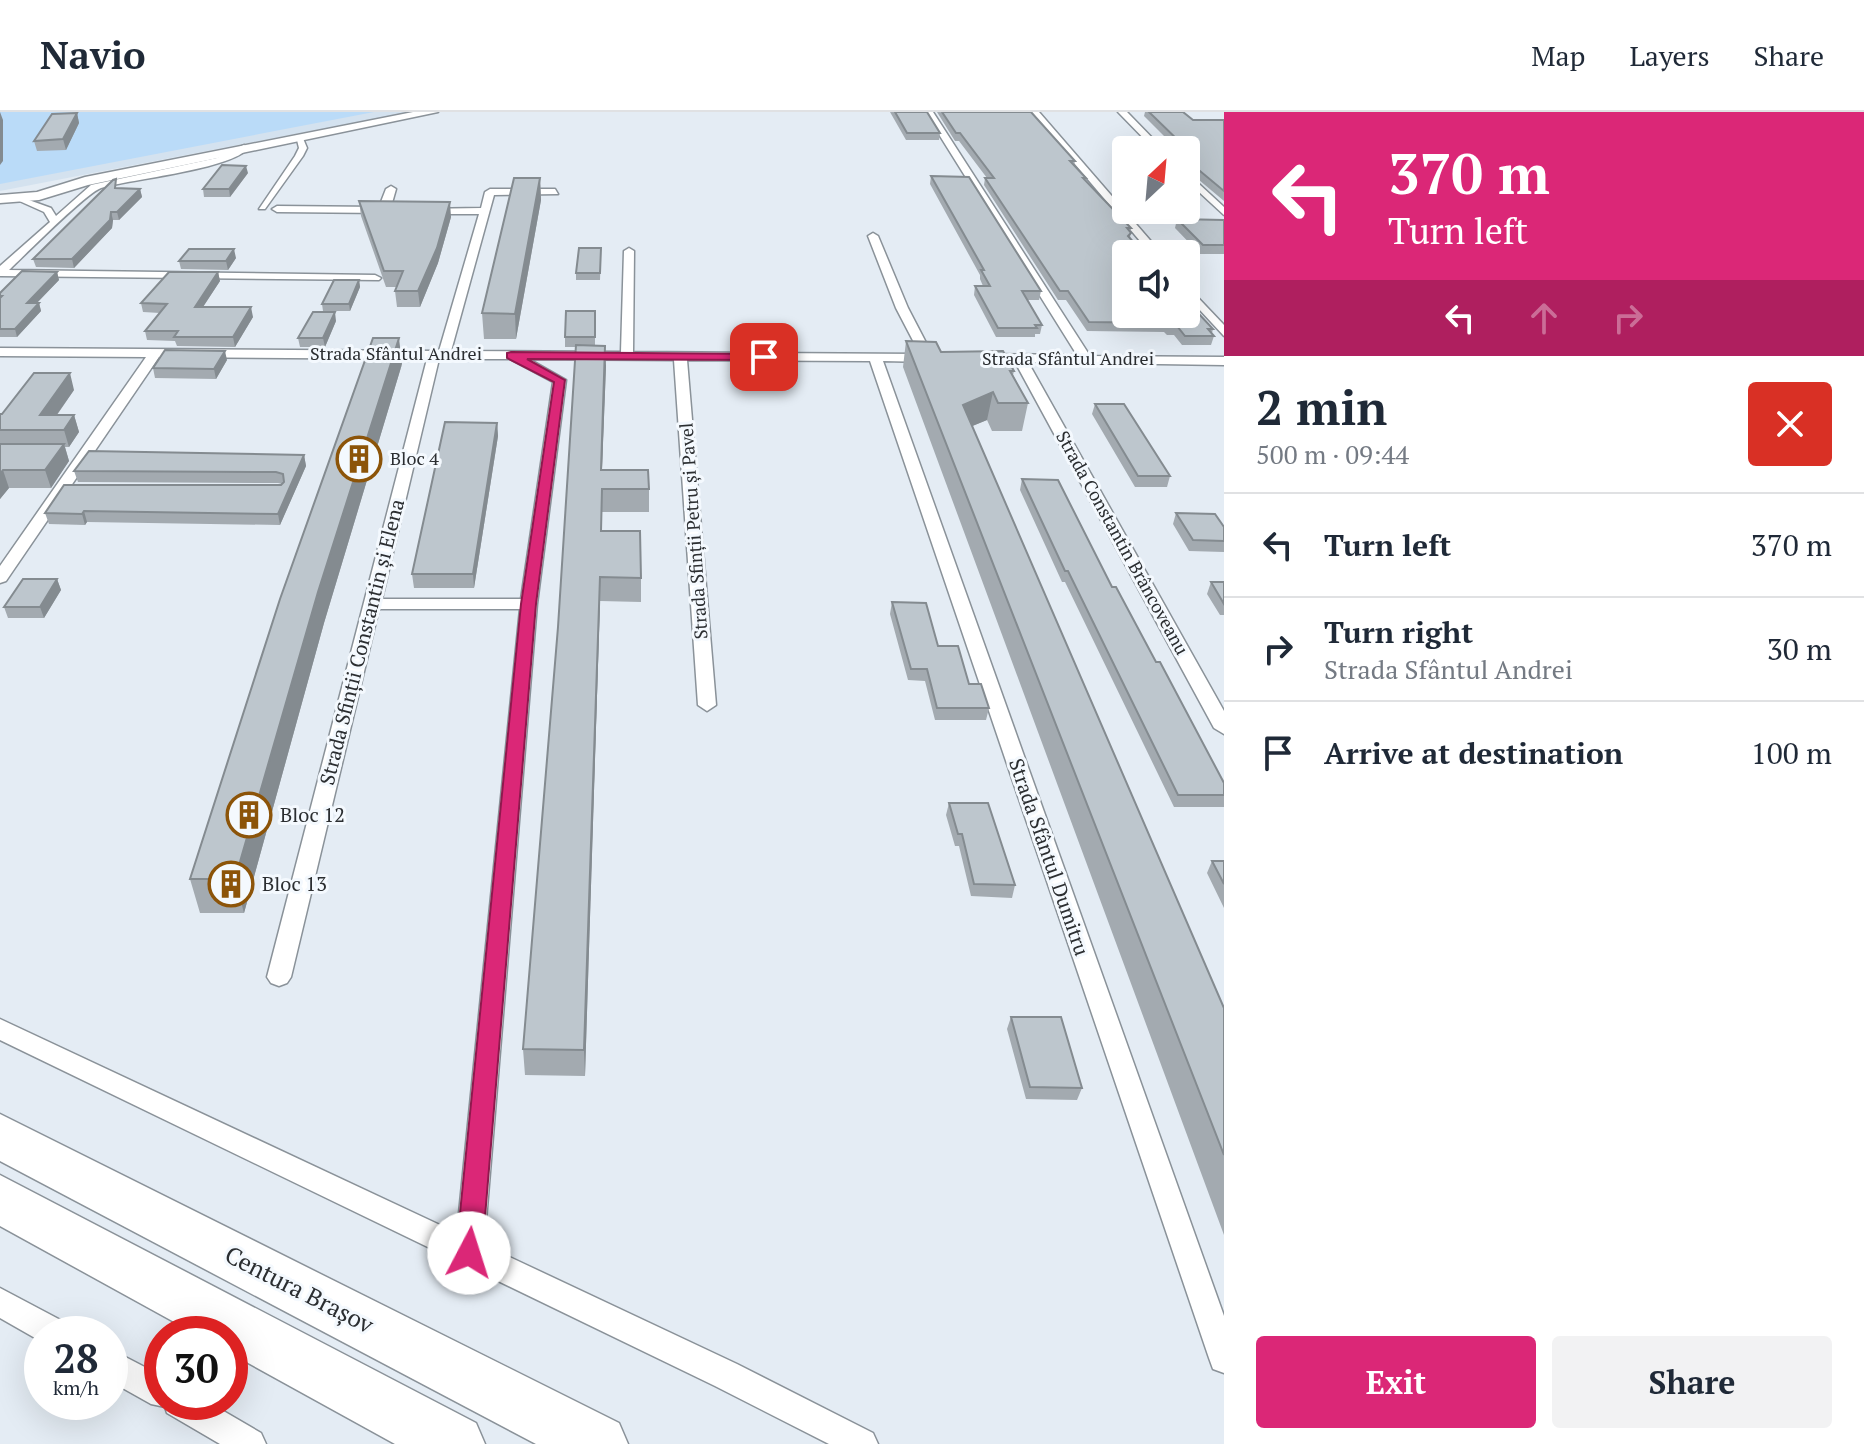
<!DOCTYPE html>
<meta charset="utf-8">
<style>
body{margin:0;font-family:"PT Serif",serif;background:#f2f2f3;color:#1f2937;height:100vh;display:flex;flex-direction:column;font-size:30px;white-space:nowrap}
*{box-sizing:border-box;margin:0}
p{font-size:26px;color:#747a83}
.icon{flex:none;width:44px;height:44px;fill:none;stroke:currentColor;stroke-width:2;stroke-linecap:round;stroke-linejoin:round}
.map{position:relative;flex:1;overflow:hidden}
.details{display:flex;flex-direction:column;background:#fff;width:640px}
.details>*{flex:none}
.hud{background:#db2777;color:#fff;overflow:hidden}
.needle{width:52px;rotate:26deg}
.tools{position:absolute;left:1112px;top:24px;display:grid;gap:16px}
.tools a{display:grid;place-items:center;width:88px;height:88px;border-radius:8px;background:#fff;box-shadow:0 8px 32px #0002;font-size:40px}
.speed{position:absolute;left:24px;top:1204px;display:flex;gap:16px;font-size:40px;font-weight:700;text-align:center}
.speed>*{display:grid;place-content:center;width:104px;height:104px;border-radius:50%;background:#fff;box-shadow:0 8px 32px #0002;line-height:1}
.speed small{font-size:20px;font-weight:400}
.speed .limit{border:12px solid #d22;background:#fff;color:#111}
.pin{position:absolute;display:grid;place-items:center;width:68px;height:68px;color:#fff;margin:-34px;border-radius:16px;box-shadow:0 4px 12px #0006}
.me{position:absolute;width:88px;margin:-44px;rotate:5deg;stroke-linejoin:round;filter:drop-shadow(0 0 6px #0008)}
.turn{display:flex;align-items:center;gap:28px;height:168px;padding:0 32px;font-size:36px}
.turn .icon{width:104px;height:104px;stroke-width:2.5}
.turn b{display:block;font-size:56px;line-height:68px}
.lanes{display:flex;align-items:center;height:76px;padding:0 32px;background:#0003;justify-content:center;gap:40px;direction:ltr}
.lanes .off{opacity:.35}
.round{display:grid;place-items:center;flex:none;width:84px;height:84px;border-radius:8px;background:#f2f2f3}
.overview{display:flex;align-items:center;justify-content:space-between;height:136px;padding:0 32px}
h1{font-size:48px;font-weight:700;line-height:60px}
.cta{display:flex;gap:16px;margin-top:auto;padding:16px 32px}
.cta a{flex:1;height:92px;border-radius:8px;background:#db2777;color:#fff;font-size:32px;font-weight:700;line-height:92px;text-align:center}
.cta a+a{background:#f2f2f3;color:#1f2937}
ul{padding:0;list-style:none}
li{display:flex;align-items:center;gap:24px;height:104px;padding:0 32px;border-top:2px solid #e0e1e3}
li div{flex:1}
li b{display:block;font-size:30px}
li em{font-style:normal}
header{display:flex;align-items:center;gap:48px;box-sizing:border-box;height:112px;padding:0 40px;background:#fff;border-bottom:2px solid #e0e1e3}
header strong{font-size:38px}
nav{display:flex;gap:44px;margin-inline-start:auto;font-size:28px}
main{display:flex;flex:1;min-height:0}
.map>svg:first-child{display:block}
.built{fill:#d4e2ef}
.green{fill:#badbf8}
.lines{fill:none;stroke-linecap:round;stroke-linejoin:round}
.street-casing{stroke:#8a9299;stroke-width:3}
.secondary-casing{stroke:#8a9299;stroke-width:3}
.highway-casing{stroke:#8a9299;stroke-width:3}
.street{fill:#fff;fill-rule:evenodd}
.secondary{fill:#fff;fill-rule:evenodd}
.highway{fill:#fff;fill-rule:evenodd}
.wall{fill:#a3aab0}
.shaded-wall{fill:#848b90}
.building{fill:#bdc6cd;stroke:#848b90;stroke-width:2}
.route{fill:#db2777;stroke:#8e194d;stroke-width:2}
.labels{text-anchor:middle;stroke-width:6;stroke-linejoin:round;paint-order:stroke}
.far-street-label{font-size:18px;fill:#2b2e31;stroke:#f4f9fe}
.far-poi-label{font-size:18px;fill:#2b2e31;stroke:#f4f9fe;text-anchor:start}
.street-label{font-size:20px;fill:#2b2e31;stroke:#f4f9fe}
.poi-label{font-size:20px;fill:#2b2e31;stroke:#f4f9fe;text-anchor:start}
.near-street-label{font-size:24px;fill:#2b2e31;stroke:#f4f9fe}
</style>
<header>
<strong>Navio</strong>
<nav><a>Map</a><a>Layers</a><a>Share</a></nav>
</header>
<main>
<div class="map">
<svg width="1224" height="1332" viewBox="0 0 1224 1332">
<rect width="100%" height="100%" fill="#e4ecf4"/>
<path class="built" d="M0 0H409L0 79Z"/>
<path class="green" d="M0 0H374L0 72Z"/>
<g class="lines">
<g class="street-casing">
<path id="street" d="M925 0H933L1090 244 1224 245V253L1028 250 1224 599V622L1214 616 1015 250H980L974 246 980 242 1077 243Z
M1031 0H1039L1162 142H1151Z
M1118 0H1127L1164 38H1155Z
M296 24H302L307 36 303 44 265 97H259L295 44 299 36Z
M244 33 248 36C233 57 131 67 101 76 86 81 25 143 9 158L375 163 381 166 379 168 0 164V154L50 110 44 100 15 87V83L51 96 56 104 91 73 217 46Z
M1186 60 1224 95V103L1186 68Z
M391 74 396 77 390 98 385 101 277 100 272 97 277 94 379 95 386 77Z
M555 77 558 82 494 83 451 239 621 240 624 139 629 136 634 139 633 240 920 242 896 196 868 124 873 121 878 124 908 196 934 246 928 250 883 249 1224 1204V1261L1213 1257 1209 1246 870 249 687 248 716 593 707 599 698 593 674 248 529 247 566 268 537 492 484 1133 737 1252 873 1321 878 1332H829L715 1274 0 928V907L457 1121 520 497H379L291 865 287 871 279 874 271 871 267 865 427 247 159 245 6 469 0 471V454L146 245 0 244V236L439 239 479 102H425L421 97 481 96 485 80 490 77ZM439 247H510L553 270 521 487H382Z
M1186 173 1224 213V224L1186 183Z
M0 1176 68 1212 72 1222H42V1230L0 1206Z
M110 1237 162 1264V1290H208L261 1321 266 1332H220L167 1301 165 1295 151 1292 110 1269Z"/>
</g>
<g class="secondary-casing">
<path id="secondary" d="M413 0H438L88 73 39 88 0 91V83L37 80 85 65Z"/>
</g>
<g class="highway-casing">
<path id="highway" d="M0 1002 619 1311 628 1332H536L0 1049Z
M0 1063 476 1311 485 1332H395L230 1241V1222H196L0 1114Z"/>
</g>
<use href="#street" class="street"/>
<use href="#secondary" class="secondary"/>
<use href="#highway" class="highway"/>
</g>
<path class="wall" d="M890 0H927L940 21 939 28H906Z
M937 0H1031L1075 49 1074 53 1086 66 1085 68 1131 116 1130 127 1213 217 1212 221 1214 224 1211 233H1182L1174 223H1167L1164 220 1087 219 1066 188H1058L984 73 985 66H987L959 29H955Z
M1145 0H1183L1193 8H1224V89L1186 57 1126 38V54L1116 42 1118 35H1175L1144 4Z
M77 1 79 11 66 38 37 39 34 29Z
M248 61 230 85H204L203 77Z
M931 64 1041 179 1039 188H1028L1042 213 1040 222H1035V225H996L974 183 975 174H983L980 167V163L930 72Z
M540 66 541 88 516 227H484L482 201Z
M118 76 140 77 142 85 119 108H113L112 116 74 156 36 155 33 147Z
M359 89 451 105 438 151 420 195H397L395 179 397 175H386L361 104Z
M1177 107 1224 108V142H1200L1175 116Z
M601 136 600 168H576V161Z
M236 146 228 158 181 157 179 149Z
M57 160 59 168 37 191H39L41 199 17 225H0V181Z
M218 160 220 169 203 195 253 205 235 235 177 234 175 229 147 228 145 219 160 201 143 200 141 191Z
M359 168 360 175 350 199H323L322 192Z
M595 199V233L606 254 602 358 649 377V400H602L601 419 641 466V490L600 489 585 964 525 963 523 937 558 515 576 235H565V225Z
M336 209 325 235H300L298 226Z
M906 229 1014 259 1013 263 1028 291 1022 319H992L987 308 972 314 1224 896V1123L903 255Z
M227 248 216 267 155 266 153 256Z
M402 252 324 511 244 801H200L190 767Z
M74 278 57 303H74L79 320 69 335H65L69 349 51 376H9L0 387V302Z
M1095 292 1170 364 1167 375H1135L1092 302Z
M497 311 498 324 474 476H414L412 462Z
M304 343 306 354 280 413 87 410 85 413 49 412 45 401 282 372 278 371 78 370 74 359Z
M1022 367 1112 475 1224 671V695H1174L1065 470H1062L1020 378Z
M1176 401 1224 415V440L1189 439 1173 412Z
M57 467 61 478 44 506H8L4 495Z
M1211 470H1224V503H1220L1207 482Z
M892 490 938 534 989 596 986 608H935L925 569 908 568 890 502Z
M949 691 1015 773 1012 786 971 784 959 734H955L946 703Z
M1212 749H1224V796L1207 761Z
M1011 905 1082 976 1077 988 1026 987 1007 917Z"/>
<path class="shaded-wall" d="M0 0 3 8V49L0 53Z
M77 1 79 11 66 38 63 27Z
M246 54 248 61 230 85 229 77Z
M540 66 541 88 516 227 515 202Z
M140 77 142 85 119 108 117 100Z
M450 90 451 105 438 151 420 195 418 179Z
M111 100 113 108 112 116 74 156 72 147Z
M234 137 236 146 228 158 226 149Z
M57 160 59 168 29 199 27 191Z
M218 160 220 169 197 204 195 195Z
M359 168 360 175 350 199 349 192Z
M39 191 41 199 17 225 15 217Z
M251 195 253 205 235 235 233 225Z
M335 200 336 209 325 235 323 226Z
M399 226 402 252 324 511 244 801 235 767 318 480Z
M605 234 606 254 601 381V358Z
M225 239 227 248 216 267 214 257Z
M70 261 74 278 46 318 40 303Z
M993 280 987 308 958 320 963 293Z
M74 303 79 320 69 335 64 318Z
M497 311 498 324 474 476 473 462Z
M64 332 69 349 51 376 45 358Z
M304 343 306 354 280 413 278 402Z
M3 358 9 376 0 387V362Z
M84 399 87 410 85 413 82 402Z
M600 465V489L585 964 584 938Z
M57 467 61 478 44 506 40 495Z"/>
<path class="building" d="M895 0H927L940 21H907Z
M942 0H1031L1075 49H1070L1086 66H1083L1131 116H1127L1131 121 1128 124 1144 142H1126V202H1186V188L1213 217H1208L1214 224H1185L1177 214H1169L1166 211 1089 210 1068 179H1060L985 66H994L960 21H956Z
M1149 0H1183L1193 8H1224V79L1188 49 1186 57V38H1126V44L1118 35H1185Z
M77 1 63 27 34 29 52 2Z
M222 53 246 54 229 77H203Z
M931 64 969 65 1041 179H1022L1042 213H1035L1037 216H998L975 174H990L981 158H984Z
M514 66H540L515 202 482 201Z
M116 67 115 76 140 77 117 100H111L110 108 72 147H33L113 68Z
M359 89 450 90 437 136 418 179H395L403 159H384Z
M1177 107 1224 108V133H1203Z
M579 136H601L600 161H576Z
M189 137H234L226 149H179Z
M22 159 57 160 27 191H39L15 217H0V186L2 184H0V181Z
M169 160H218L195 195H251L233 225H174L178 219H145L167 192 141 191Z
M334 168H359L349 192H322Z
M566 199H595V225H565Z
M313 200H335L323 226H298Z
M373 226H399L318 480 235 767H190L280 487Z
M906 229 936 230 941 240 1003 239 1014 259H1010L1028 291H998L993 280 963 293 1224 896V1043Z
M576 233 605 234 601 358H648L649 377H602L601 419H640L641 466 600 465 584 938 523 937 558 515Z
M165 238 225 239 214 257 153 256Z
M34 261H70L40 303H74L64 318H0V302H2Z
M1095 292H1124L1170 364H1138Z
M445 310 497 311 473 462H412Z
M0 332H64L45 358H3L0 362Z
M89 339 304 343 278 402 84 399 82 402 45 401 64 373H281L284 370 283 362 276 360 74 359Z
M1022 367 1058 368 1112 475H1116L1156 550H1160L1224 671V683H1178L1068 459H1065Z
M1176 401 1215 402 1224 415V429L1193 428Z
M23 467H57L40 495H4Z
M1211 470H1224V492Z
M892 490 926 491 938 534H958L969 572H981L989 596H937L927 557H911Z
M949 691H988L1015 773 974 772 962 722H958Z
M1212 749H1224V772Z
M1011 905H1061L1082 976 1030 975Z"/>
<path class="route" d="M511 240 764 242 769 245 764 248 527 247 565 268 536 492 482 1141 478 1149 469 1153 460 1149 456 1141 521 492 554 270 507 246V241Z"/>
<defs>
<g id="building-ring" transform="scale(2.3)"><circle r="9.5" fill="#f4f9fe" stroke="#8c5409" stroke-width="1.5"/><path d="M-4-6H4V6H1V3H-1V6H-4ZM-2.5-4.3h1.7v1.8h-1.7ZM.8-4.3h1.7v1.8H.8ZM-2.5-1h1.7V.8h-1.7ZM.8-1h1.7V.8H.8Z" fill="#8c5409"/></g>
</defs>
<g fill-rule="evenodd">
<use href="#building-ring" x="359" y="347"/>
<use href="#building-ring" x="249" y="703"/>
<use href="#building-ring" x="231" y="772"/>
</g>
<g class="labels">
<g class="far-street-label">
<text x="396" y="248">Strada Sfântul Andrei</text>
<text x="1068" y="253">Strada Sfântul Andrei</text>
<text transform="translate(694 419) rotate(-94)" y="6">Strada Sfinții Petru și Pavel</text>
<text transform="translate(1122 431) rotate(61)" y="6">Strada Constantin Brâncoveanu</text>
</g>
<g class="far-poi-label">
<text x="390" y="353">Bloc 4</text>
</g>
<g class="street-label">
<text transform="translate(362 530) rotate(-76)" y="7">Strada Sfinții Constantin și Elena</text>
<text transform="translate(1049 745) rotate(71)" y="7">Strada Sfântul Dumitru</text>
</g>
<g class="poi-label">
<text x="280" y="710">Bloc 12</text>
<text x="262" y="779">Bloc 13</text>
</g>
<g class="near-street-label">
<text transform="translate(299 1178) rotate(27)" y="8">Centura Brașov</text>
</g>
</g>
</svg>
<div class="tools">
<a><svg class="needle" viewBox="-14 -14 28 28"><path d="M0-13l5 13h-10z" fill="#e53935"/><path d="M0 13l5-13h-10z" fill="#747a83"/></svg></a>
<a><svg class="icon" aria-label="sound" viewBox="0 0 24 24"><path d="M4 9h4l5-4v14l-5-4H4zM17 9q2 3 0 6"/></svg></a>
</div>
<div class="speed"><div>28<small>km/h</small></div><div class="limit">30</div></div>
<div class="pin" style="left:764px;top:245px;background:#d93025"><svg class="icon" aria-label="arrive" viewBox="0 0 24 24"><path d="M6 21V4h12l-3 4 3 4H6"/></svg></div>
<svg class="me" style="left:469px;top:1141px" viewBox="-20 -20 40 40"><circle r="19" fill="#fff"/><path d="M0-13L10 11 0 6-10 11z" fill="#db2777"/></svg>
</div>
<section class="details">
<div class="hud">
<div class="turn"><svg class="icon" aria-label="left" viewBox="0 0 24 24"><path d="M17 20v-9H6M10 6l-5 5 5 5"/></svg><div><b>370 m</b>Turn left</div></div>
<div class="lanes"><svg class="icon" aria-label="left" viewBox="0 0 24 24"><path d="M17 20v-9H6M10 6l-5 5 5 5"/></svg><svg class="icon off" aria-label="ahead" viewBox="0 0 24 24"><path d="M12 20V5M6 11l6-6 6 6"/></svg><svg class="icon off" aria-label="right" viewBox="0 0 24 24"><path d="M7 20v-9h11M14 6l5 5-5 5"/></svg></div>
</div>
<div class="overview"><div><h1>2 min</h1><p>500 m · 09:44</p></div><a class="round" style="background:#d93025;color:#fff"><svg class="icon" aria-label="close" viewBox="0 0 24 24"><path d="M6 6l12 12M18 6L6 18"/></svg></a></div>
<ul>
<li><svg class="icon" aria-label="left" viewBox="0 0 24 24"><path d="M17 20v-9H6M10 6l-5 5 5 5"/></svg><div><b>Turn left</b></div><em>370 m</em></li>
<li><svg class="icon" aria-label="right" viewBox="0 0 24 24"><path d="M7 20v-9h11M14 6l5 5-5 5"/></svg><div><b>Turn right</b><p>Strada Sfântul Andrei</p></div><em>30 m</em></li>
<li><svg class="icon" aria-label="arrive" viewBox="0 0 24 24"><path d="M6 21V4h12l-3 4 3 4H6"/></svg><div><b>Arrive at destination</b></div><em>100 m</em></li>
</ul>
<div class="cta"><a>Exit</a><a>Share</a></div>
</section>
</main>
